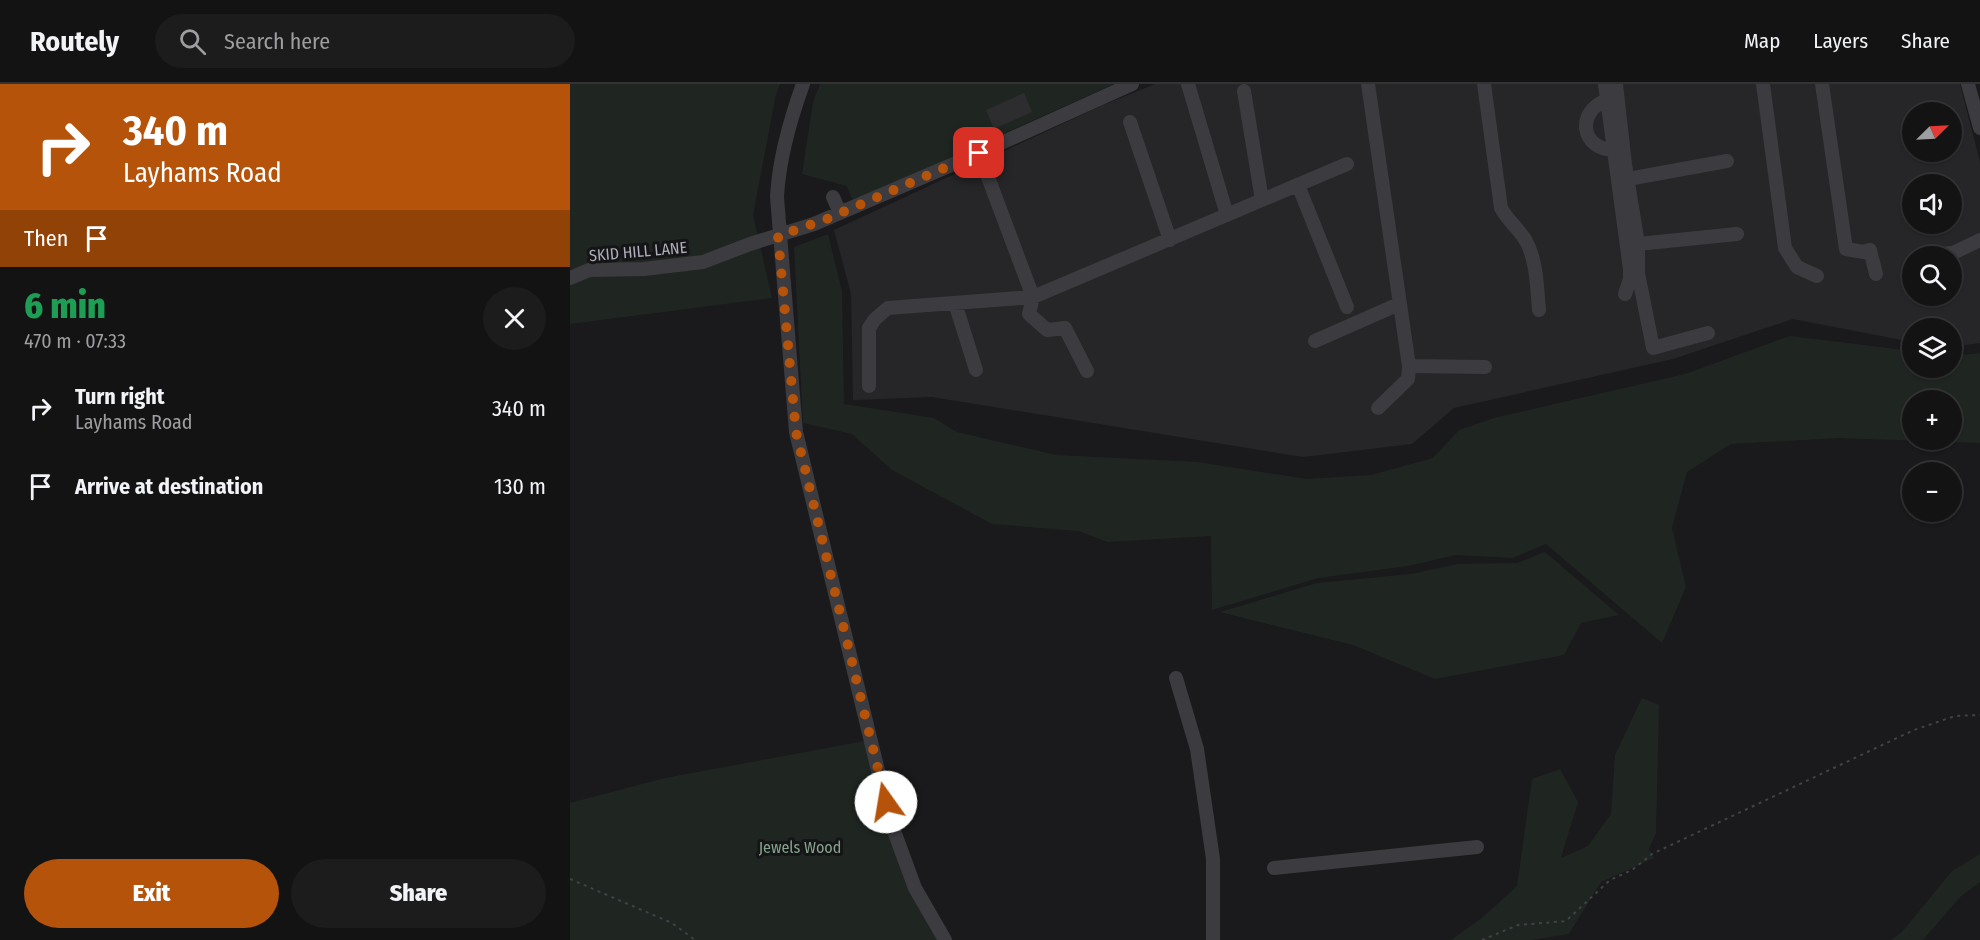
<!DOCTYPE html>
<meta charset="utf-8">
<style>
body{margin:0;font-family:"Fira Sans Condensed",sans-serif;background:#1d1c1d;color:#f1f3f6;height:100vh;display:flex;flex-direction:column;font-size:22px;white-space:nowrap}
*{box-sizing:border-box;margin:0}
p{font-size:20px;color:#9d9ea0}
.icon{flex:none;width:33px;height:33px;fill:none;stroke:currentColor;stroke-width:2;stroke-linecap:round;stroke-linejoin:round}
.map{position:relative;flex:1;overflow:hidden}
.drawer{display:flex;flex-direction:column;background:#141314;width:570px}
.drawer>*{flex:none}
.banner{background:#b45309;color:#fff;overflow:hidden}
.needle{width:39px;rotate:66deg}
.tools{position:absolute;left:1332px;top:18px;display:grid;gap:12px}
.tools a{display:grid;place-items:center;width:60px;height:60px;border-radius:50%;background:#141314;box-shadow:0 2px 4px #0004,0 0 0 2px #333234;font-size:30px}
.pin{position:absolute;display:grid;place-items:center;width:51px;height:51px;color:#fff;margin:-26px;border-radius:12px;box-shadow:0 3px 9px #0006}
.me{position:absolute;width:66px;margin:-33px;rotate:347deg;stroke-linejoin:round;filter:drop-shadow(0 0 4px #0008)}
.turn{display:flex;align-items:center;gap:21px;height:126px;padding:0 24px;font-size:27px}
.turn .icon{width:78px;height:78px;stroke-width:2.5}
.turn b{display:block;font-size:42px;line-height:51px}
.then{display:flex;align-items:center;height:57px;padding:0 24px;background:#0003;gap:12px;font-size:22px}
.round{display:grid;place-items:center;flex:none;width:63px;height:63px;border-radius:32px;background:#1d1c1d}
.overview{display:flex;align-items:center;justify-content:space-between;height:102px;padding:0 24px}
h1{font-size:36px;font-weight:800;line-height:45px;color:#1e9e55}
.action{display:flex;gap:12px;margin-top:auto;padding:12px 24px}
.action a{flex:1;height:69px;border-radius:36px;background:#b45309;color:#fff;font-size:24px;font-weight:800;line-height:69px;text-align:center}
.action a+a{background:#1d1c1d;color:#f1f3f6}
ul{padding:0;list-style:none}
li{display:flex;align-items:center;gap:18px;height:78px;padding:0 24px}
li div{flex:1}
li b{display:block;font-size:22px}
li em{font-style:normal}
header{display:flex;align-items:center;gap:36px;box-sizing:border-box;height:84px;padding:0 30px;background:#141314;border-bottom:2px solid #333234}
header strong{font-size:28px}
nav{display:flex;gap:33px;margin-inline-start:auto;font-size:21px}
.search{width:420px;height:54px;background:#1d1c1d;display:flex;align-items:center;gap:15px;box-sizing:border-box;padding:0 21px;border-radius:33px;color:#9d9ea0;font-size:22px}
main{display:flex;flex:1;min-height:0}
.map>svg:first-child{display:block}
.built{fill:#262528;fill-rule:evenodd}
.green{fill:#1f2622;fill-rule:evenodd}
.building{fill:#2d2c2f}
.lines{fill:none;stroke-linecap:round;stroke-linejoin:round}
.path{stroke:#414147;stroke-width:2;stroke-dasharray:3 4.5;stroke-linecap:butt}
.minor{stroke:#3b3b40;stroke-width:14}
.route{stroke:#b45309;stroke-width:10;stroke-dasharray:0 18}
.labels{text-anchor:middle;stroke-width:6;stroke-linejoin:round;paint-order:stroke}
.street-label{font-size:16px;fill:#adaeba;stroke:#151416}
.park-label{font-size:16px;fill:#86a38e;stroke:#151416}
</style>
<header>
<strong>Routely</strong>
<div class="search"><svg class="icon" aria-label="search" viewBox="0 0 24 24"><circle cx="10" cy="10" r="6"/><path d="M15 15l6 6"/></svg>Search here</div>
<nav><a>Map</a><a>Layers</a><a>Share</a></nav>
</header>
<main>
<section class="drawer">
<div class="banner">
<div class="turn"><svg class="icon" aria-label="right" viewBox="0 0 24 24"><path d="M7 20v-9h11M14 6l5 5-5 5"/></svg><div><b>340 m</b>Layhams Road</div></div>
<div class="then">Then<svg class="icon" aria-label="arrive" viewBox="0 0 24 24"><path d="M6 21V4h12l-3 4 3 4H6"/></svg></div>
</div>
<div class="overview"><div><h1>6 min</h1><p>470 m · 07:33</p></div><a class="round"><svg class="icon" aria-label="close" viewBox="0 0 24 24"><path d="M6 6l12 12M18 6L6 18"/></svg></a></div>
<ul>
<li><svg class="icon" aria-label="right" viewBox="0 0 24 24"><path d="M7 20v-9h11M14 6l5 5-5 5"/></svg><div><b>Turn right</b><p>Layhams Road</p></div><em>340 m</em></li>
<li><svg class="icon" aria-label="arrive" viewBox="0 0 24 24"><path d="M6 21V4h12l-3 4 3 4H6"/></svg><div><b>Arrive at destination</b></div><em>130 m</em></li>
</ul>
<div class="action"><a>Exit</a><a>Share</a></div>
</section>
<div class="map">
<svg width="1410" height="856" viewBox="0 0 1410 856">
<rect width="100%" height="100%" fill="#1a191b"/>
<path class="built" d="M585 0H1390L1410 78V259L1382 263V244H1342V258L1223 235 1103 275 884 324 842 360 733 373 362 313 283 316 281 210 264 146 531 22ZM1342 28H1382V68H1342ZM1342 100H1382V140H1342ZM1342 172H1382V212H1342Z"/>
<path class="green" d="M0 0H210L206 10 183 131 202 214 0 240Z
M250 0H544L283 117 277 102 232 90 243 18Z
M258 150 272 207 274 320 364 334 387 348 486 371 628 378 736 395 801 391 863 374 889 346 924 334 1115 290 1220 252 1342 267V284H1382V272L1410 269V359L1269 354 1161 360 1117 388 1102 444 1116 503 1092 559 976 460 942 474 886 471 838 482 748 494 642 526 641 452 538 458 508 447 422 440 322 386 282 350 233 339 224 163ZM1382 316V356H1342V316Z
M975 468 1049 531 1011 539 994 571 865 595 783 561 650 528 747 499 841 490 888 480 947 479Z
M1072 614 1089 621 1086 749 1079 765 1084 774 1031 798 999 850 961 856H881L913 833 947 802 962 695 990 685 1008 718 991 774 1018 762 1041 730 1045 671Z
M295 657 370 856H0V719L95 694Z
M1410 770V798L1390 813 1353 856H1321L1332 848 1382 787Z"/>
<path class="building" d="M454 9 462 28 424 45 416 26Z"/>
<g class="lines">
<path class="path" d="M0 795 102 839 125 856
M912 856 948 841 996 837 1040 796 1062 786 1082 770 1344 646 1385 632 1410 631"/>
<path class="minor" d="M233 0C220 36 209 74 207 113L226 348 320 736 345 804 375 856
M618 0 657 131
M798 0 839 282 838 295 808 324
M914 0 931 124C938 137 949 145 956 157 967 177 967 205 969 226
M1035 0 1060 185V195L1055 210
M1046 0 1055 80 1068 160 1167 150
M1193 0 1215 164 1227 183 1247 192
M1252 0 1276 165 1294 168 1300 166 1306 190
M1398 0 1410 44
M674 7 692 116
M1037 16C1006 27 1010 65 1044 66
M560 38 600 156
M409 69 463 213 777 80
M1058 95 1157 77
M728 101 777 223
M263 113 270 129
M1068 160V189L1083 264 1138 249
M1348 172 1383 169 1410 156
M0 194 19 186 74 185 133 178 180 160 244 140 409 69 562 0
M385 219 406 286
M745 257 829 220
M839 282 915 283
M299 302V244L305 235 318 224 463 213 459 230 477 246 495 244 517 287
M606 594 627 665 643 775V856
M704 784 907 763"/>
</g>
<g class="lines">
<path class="route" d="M316 718 226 348 208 152 257 135 409 69"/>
</g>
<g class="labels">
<g class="street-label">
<text transform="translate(68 167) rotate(-5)" y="6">SKID HILL LANE</text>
</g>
<g class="park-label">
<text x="230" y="769">Jewels Wood</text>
</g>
</g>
</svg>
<div class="tools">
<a><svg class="needle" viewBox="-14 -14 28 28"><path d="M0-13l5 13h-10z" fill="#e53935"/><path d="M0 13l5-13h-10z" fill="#9d9ea0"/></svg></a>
<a><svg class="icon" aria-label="sound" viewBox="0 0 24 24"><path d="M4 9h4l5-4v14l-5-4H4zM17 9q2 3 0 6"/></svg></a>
<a><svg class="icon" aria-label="search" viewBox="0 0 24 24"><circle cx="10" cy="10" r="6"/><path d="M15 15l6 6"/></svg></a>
<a><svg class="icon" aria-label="layers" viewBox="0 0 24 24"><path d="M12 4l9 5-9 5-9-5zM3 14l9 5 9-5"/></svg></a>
<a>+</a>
<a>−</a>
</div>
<div class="pin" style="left:409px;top:69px;background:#d93025"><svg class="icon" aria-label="arrive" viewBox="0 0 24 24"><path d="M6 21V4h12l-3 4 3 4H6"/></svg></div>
<svg class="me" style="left:316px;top:718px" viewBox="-20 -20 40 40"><circle r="19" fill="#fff"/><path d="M0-13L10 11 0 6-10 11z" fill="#b45309"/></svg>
</div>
</main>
